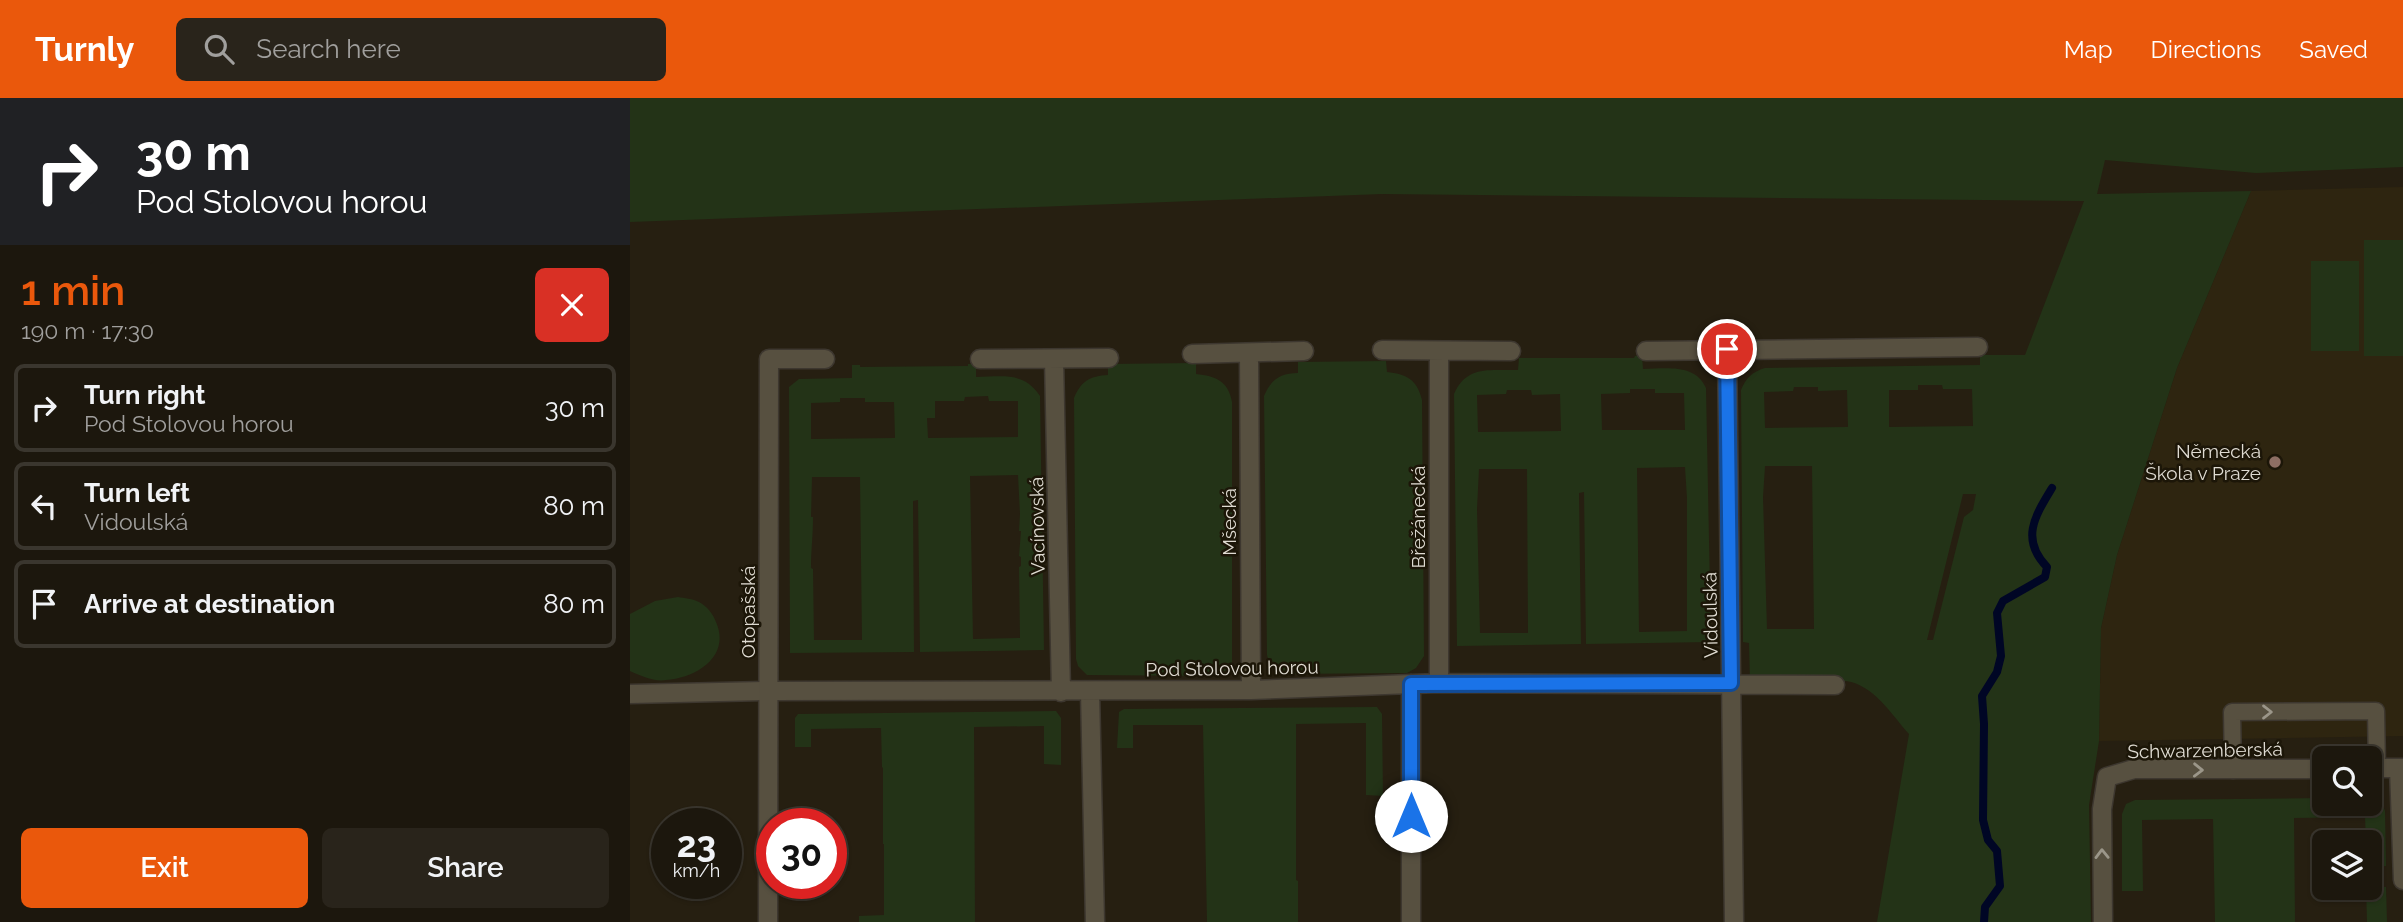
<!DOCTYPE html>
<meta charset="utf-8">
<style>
body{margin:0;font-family:Raleway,sans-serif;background:#29241b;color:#f1f3f6;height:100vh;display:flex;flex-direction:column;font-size:26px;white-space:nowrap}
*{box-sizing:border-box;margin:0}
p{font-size:23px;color:#a09f9d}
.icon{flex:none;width:38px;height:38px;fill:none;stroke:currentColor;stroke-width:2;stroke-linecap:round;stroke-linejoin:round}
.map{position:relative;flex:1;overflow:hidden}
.sheet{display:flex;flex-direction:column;background:#1c170d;width:630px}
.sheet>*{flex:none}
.guide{background:#202124;color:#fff;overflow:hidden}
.controls{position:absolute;left:1682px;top:648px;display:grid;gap:14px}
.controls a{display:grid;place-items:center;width:70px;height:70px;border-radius:10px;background:#1c170d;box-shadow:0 2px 5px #0004,0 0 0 2px #3a362e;font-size:35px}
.speed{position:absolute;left:21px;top:710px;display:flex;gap:14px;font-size:35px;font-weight:700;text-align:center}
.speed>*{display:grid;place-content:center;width:91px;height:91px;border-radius:50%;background:#1c170d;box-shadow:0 2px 5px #0004,0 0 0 2px #3a362e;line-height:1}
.speed small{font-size:18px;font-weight:400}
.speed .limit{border:10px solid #d22;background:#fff;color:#111}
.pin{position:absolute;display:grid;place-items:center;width:60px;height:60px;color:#fff;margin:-30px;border:4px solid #fff;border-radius:50%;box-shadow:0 2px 7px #0007}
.me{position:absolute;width:77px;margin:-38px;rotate:0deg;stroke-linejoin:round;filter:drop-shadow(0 0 5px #0008)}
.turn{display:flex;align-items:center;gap:24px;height:147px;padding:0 21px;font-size:32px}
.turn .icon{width:91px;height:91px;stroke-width:2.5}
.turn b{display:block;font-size:49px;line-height:60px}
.round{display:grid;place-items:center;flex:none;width:74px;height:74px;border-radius:10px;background:#29241b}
.head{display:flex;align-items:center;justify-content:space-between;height:119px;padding:0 21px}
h1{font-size:42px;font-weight:600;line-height:52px;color:#ea580c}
.primary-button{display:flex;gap:14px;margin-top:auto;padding:14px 21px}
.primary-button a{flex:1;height:80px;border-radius:10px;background:#ea580c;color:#fff;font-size:28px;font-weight:600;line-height:80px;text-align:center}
.primary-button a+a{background:#29241b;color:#f1f3f6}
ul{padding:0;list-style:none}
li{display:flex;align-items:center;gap:21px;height:88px;margin:0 14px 10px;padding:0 7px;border:4px solid #3a362e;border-radius:10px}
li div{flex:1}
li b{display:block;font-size:26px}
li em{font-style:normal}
header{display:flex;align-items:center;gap:42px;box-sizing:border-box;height:98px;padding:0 35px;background:#ea580c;color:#fff}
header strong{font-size:33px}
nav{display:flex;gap:38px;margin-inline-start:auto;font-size:24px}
.search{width:490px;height:63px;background:#29241b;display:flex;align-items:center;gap:18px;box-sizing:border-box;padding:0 24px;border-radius:10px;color:#a09f9d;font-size:26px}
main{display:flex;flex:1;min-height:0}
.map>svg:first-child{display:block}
.built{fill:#2e2510}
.green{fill:#233317;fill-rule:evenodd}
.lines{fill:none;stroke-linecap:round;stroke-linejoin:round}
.stream{stroke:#000625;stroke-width:8}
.service-casing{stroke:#3d372f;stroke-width:19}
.pedestrian-casing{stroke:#3d372f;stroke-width:21}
.minor-casing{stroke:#3d372f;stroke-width:21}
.service{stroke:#575040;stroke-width:16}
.pedestrian{stroke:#575040;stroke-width:18}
.minor{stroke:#575040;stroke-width:18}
.oneway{stroke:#9b9689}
.route-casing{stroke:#114b97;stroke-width:18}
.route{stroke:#1a73e8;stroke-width:12}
.education-dot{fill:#8d6e63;stroke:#1c1608;stroke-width:2.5}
.labels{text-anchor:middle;stroke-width:5;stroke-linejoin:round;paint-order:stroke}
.poi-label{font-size:19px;fill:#dfdbd2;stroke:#1c1608;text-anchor:end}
.street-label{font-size:19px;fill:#dfdbd2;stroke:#1c1608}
</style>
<header>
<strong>Turnly</strong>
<div class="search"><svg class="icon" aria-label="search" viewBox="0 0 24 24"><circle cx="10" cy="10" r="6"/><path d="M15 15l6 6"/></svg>Search here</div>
<nav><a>Map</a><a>Directions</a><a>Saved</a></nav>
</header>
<main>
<section class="sheet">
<div class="guide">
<div class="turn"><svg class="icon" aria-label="right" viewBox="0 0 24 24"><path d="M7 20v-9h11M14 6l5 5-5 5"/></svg><div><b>30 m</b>Pod Stolovou horou</div></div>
</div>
<div class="head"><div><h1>1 min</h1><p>190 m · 17:30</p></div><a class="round" style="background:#d93025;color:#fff"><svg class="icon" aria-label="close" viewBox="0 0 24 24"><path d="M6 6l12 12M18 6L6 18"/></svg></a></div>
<ul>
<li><svg class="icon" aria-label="right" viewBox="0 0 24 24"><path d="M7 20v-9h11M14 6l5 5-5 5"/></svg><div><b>Turn right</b><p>Pod Stolovou horou</p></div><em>30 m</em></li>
<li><svg class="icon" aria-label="left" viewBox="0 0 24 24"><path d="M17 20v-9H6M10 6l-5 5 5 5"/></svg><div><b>Turn left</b><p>Vidoulská</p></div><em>80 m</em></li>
<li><svg class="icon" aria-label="arrive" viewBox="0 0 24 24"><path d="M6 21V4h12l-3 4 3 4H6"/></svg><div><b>Arrive at destination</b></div><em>80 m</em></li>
</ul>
<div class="primary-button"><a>Exit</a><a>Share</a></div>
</section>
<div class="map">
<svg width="1773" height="824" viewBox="0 0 1773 824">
<rect width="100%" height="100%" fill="#261f11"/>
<path class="built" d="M1773 89V638L1469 643 1471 530 1487 457 1547 270 1621 93Z"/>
<path class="green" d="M0 0H1773V69L1626 75 1475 62 1467 96 1621 93 1547 270 1487 457 1471 530 1469 643 1459 707 1461 824H1247L1279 636C1261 616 1244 587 1216 583L1120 584 1119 545 1113 544 1111 292C1116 280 1122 274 1135 270L1350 267V257H1395L1454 103 752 96 0 124ZM1288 287H1312L1313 291H1342L1343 328 1259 329V292H1288ZM1164 289H1188V293L1217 292 1218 329 1135 330 1134 294 1163 293ZM1135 368H1182L1184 531H1137L1133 399ZM1333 396H1346L1343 412 1334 419 1303 542H1297Z
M1734 142H1773V258H1734Z
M1681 163H1729V253H1681Z
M1005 258H1012L1013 271C1035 271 1065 265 1076 290L1081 544 956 546 954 394 949 395 951 546 827 548 824 296C837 266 862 273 888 272L889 260H1004ZM1000 291H1025V295H1054L1055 332H972L971 296 1000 295ZM877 292H901L902 297 930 296 931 333 848 334 847 297 876 296ZM1055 369 1057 400V533L1009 534 1007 370ZM849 371H897L898 535H850L847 411Z
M756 263 757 274C776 276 787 281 792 302L794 558 786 570 777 575 653 576 640 567 637 557 634 298C641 281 651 275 668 275V264Z
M566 265V276C586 278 598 283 602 304V565L595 573 583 578 457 577 448 568 446 561 444 300C451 283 460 278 478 277V266Z
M338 266H346V279C373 279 394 273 410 298L414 552 290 554 288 402 283 403 284 554 160 555 159 289 169 281 222 280V267H230V269L338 268ZM358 298 359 303H388V339L298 340 297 320H305V303H334L335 299ZM210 300H235V304H264L265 340 181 341V305L210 304ZM388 377 390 416 389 433H391L389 458 391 459V468L389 469 390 540 343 541 340 378ZM182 379H230L232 542H184L183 471 181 470C181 452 183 438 183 419H181Z
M48 499C54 500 63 501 69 504 77 508 83 516 86 524 101 558 67 580 36 582 24 584 11 578 0 573V516L25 503Z
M747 609 752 616 753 698 736 697V625L666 626V782L668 783V824H577L573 627H503V650H487L489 614 494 611Z
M426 613 431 620V667L414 666V628L344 629 345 824H229V818L254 817V746H253V670L252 669 251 630 181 631V649H165V620L168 616Z
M1740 699 1751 703 1755 713 1756 768 1740 769V744H1736L1735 719 1664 720 1665 824H1585L1583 721 1512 722 1513 793H1492V716L1496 706 1505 702 1694 700V705H1740Z
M1736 789H1756L1757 824H1737Z"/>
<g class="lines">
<path class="stream" d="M1354 824 1355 809 1370 788 1367 753 1358 742 1353 722 1354 626 1352 598 1367 574 1371 558 1367 515 1373 503 1415 479 1417 469C1390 441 1405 418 1422 390"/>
<g class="service-casing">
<path id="service" d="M1603 672 1602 614 1746 613 1747 670"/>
</g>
<g class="pedestrian-casing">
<path id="pedestrian" d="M0 596 138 593"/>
</g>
<g class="minor-casing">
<path id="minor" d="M1097 251 1104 824
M752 252 881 253
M1016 253 1348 249
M619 255 621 592
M562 256 674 253
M350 261 479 260
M424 261 431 594
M809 585V253
M138 593 621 592 809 585 1205 587
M460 593 465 824
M1740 670H1773
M1769 670 1773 782
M138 824 139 261H195
M781 824V586
M1473 824 1472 711 1477 679 1504 671H1694"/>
</g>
<use href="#service" class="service"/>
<use href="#pedestrian" class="pedestrian"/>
<use href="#minor" class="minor"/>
</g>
<defs><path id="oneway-chevron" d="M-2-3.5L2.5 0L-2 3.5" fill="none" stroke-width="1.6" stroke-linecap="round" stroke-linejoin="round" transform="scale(1.75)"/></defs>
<g class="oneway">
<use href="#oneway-chevron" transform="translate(1637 614)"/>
<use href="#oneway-chevron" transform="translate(1568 672) rotate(1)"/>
<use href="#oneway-chevron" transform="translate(1472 756) rotate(-91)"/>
</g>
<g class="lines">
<g class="route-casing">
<path id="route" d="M781 718V586L1101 585 1097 251"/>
</g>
<use href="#route" class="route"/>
</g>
<circle class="education-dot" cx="1645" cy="364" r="7"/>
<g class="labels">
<g class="poi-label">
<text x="1631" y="360">Německá<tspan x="1631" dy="22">Škola v Praze</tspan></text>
</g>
<g class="street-label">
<text transform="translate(788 419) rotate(-90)" y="7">Břežánecká</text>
<text transform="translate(599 424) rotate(-90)" y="7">Mšecká</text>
<text transform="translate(407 428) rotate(-91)" y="7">Vacínovská</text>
<text transform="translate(118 514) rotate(-90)" y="7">Otopašská</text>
<text transform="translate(1080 517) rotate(-91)" y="7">Vidoulská</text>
<text transform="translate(602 570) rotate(-1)" y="7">Pod Stolovou horou</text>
<text transform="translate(1575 652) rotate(-1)" y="7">Schwarzenberská</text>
</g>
</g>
</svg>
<div class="controls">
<a><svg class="icon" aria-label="search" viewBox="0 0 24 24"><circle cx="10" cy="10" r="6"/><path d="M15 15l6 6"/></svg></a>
<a><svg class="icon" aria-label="layers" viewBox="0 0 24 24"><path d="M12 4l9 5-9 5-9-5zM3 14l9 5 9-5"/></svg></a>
</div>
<div class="speed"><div>23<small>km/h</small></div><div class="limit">30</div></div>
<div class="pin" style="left:1097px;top:251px;background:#d93025"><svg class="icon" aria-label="arrive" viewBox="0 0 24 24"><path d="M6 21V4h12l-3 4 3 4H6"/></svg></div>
<svg class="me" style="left:781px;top:718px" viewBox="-20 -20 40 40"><circle r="19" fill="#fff"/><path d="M0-13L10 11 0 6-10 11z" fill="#1a73e8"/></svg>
</div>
</main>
